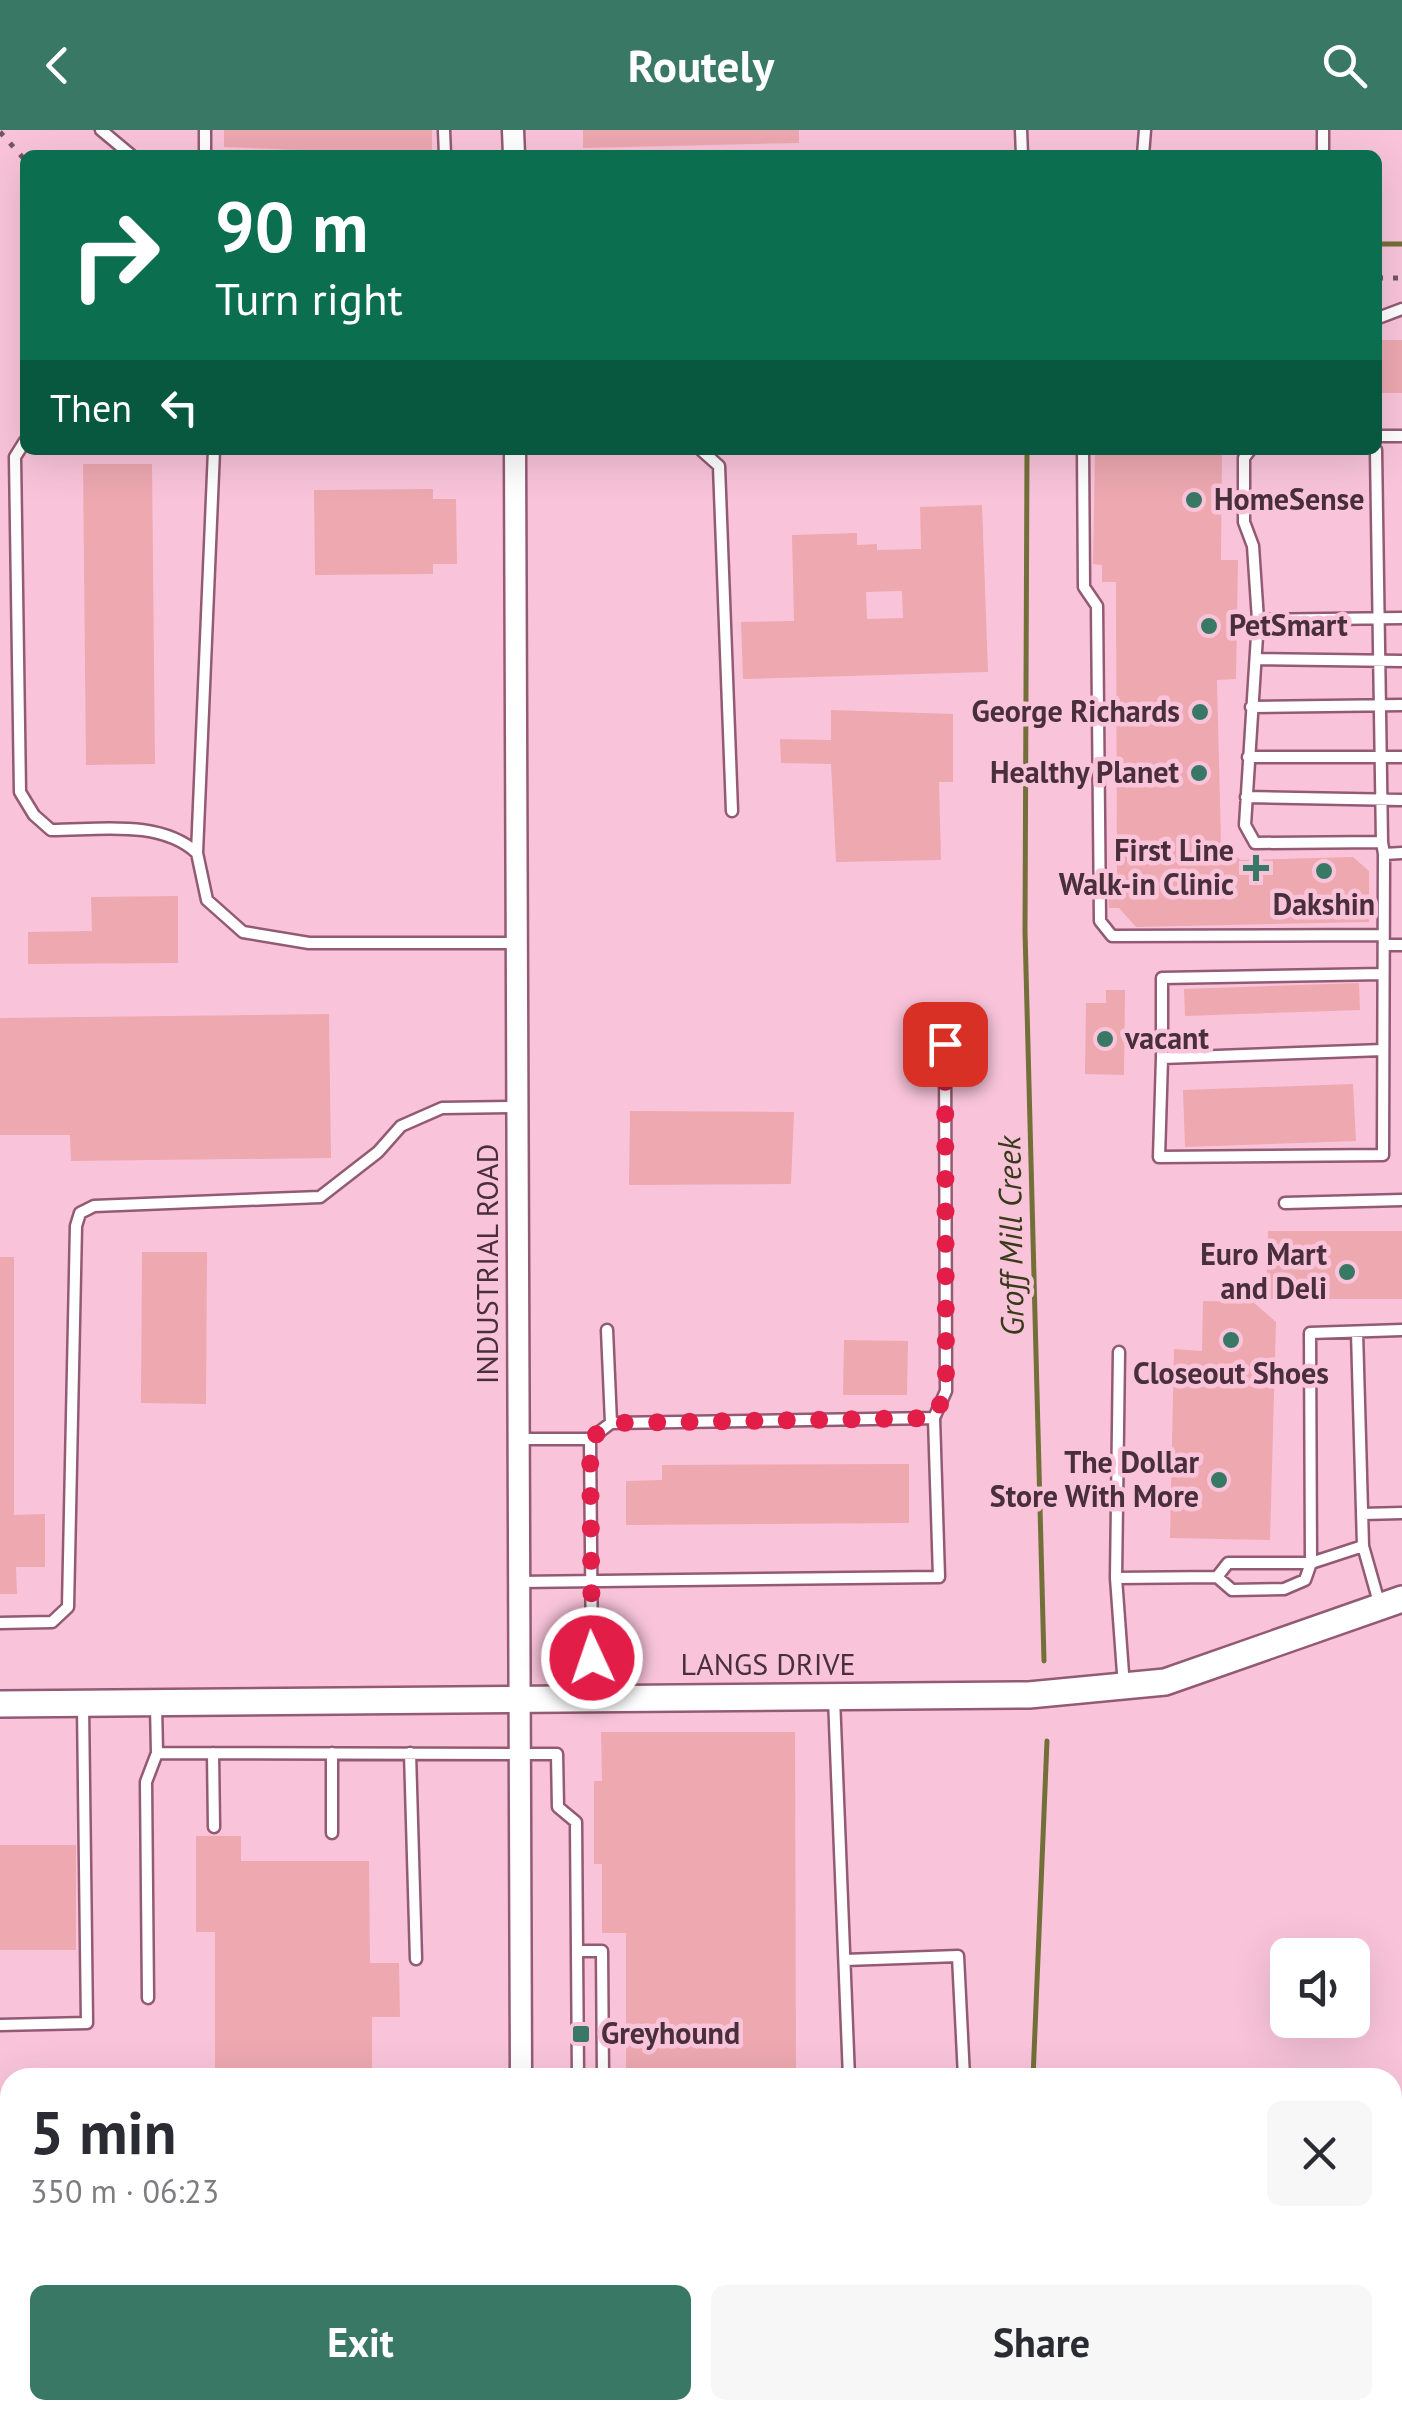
<!DOCTYPE html>
<meta charset="utf-8">
<style>
body{margin:0;font-family:"PT Sans",sans-serif;background:#f7f7f7;color:#2b2b33;height:100vh;display:flex;flex-direction:column;font-size:38px;white-space:nowrap}
*{box-sizing:border-box;margin:0}
p{font-size:32px;color:#7c7c81}
.icon{flex:none;width:55px;height:55px;fill:none;stroke:currentColor;stroke-width:2;stroke-linecap:round;stroke-linejoin:round}
.map{position:relative;flex:1;overflow:hidden}
.panel{position:absolute;left:0px;top:1938px;width:1402px;height:352px;display:flex;flex-direction:column;background:#fff;border-radius:30px 30px 0 0;box-shadow:0 10px 40px #0002}
.panel>*{flex:none}
.banner{position:absolute;left:20px;top:20px;width:1362px;height:305px;border-radius:15px;box-shadow:0 10px 40px #0002;background:#0b6e4f;color:#fff;overflow:hidden}
.fabs{position:absolute;left:1270px;top:1808px;display:grid;gap:20px}
.fabs a{display:grid;place-items:center;width:100px;height:100px;border-radius:15px;background:#fff;box-shadow:0 10px 40px #0002;font-size:50px}
.pin{position:absolute;display:grid;place-items:center;width:85px;height:85px;color:#fff;margin:-42px;border-radius:20px;box-shadow:0 5px 15px #0006}
.me{position:absolute;width:110px;margin:-55px;rotate:357deg;stroke-linejoin:round;filter:drop-shadow(0 0 8px #0008)}
.turn{display:flex;align-items:center;gap:35px;height:210px;padding:0 30px;font-size:45px}
.turn .icon{width:130px;height:130px;stroke-width:2.5}
.turn b{display:block;font-size:70px;line-height:85px}
.then{display:flex;align-items:center;height:95px;padding:0 30px;background:#0003;gap:20px;font-size:38px}
.round{display:grid;place-items:center;flex:none;width:105px;height:105px;border-radius:15px;background:#f7f7f7}
.head{display:flex;align-items:center;justify-content:space-between;height:170px;padding:0 30px}
h1{font-size:60px;font-weight:700;line-height:75px}
.action{display:flex;gap:20px;margin-top:auto;padding:20px 30px}
.action a{flex:1;height:115px;border-radius:15px;background:#397865;color:#fff;font-size:40px;font-weight:700;line-height:115px;text-align:center}
.action a+a{background:#f7f7f7;color:#2b2b33}
header{display:flex;justify-content:space-between;align-items:center;height:130px;padding:0 30px;background:#397865;color:#fff;font-size:45px;font-weight:700}
.map>svg:first-child{display:block}
.lines{fill:none;stroke-linecap:round;stroke-linejoin:round}
.stream{stroke:#736f38;stroke-width:5}
.building{fill:#eda8b0;fill-rule:evenodd}
.service-casing{stroke:#935a74;stroke-width:15}
.minor-casing{stroke:#935a74;stroke-width:25}
.tertiary-casing{stroke:#935a74;stroke-width:30}
.service{stroke:#fff;stroke-width:10}
.minor{stroke:#fff;stroke-width:20}
.tertiary{stroke:#fff;stroke-width:25}
.rail{stroke:#745461;stroke-width:5;stroke-dasharray:5 10;stroke-linecap:butt}
.route{stroke:#e11d48;stroke-width:18;stroke-dasharray:0 32.4}
.poi-dot{fill:#397865;stroke:#f9c4da;stroke-width:4}
.labels{text-anchor:middle;stroke-width:9;stroke-linejoin:round;paint-order:stroke}
.poi-label{font-size:30px;font-weight:bold;fill:#482f3a;stroke:#f9c4da;text-anchor:end}
.street-label{font-size:30px;fill:#482f3a;stroke:#f9c4da}
.water-label{font-size:32px;font-style:italic;fill:#393b18;stroke:#f9c4da}
</style>
<header><svg class="icon" aria-label="back" viewBox="0 0 24 24"><path d="M15 5l-7 7 7 7"/></svg>Routely<svg class="icon" aria-label="search" viewBox="0 0 24 24"><circle cx="10" cy="10" r="6"/><path d="M15 15l6 6"/></svg></header>
<div class="map">
<svg width="1402" height="2288" viewBox="0 0 1402 2288">
<rect width="100%" height="100%" fill="#f9c4da"/>
<g class="lines">
<path class="stream" d="M1378 114H1402
M1027 320 1025 801 1044 1531
M1033 1948 1047 1611
M1026 2280 1027 2288"/>
</g>
<path class="building" d="M224 0H432V25L224 17Z
M583 0H799V13L583 18Z
M1378 210H1402V263H1378Z
M1095 320H1222L1221 430H1238L1236 549 1217 550 1221 715 1241 730 1353 727 1369 741V792L1136 797 1119 778H1109L1108 755 1117 756 1116 452H1102V435L1093 434Z
M83 334H152L155 634 86 635Z
M433 359V369H456L457 434H433V444L315 445 314 360Z
M982 375 988 542 743 549 741 492 794 491 792 405 857 403V415L877 414V420L921 419 920 377ZM902 461 903 488 867 489 866 462Z
M831 580 953 584V652H939L941 730 836 732 831 634 781 633 780 609 831 610Z
M178 766V833L28 834V802L92 801 91 767Z
M1359 853 1360 880 1185 886 1184 859Z
M1106 860H1125L1124 945 1085 944 1086 873H1106Z
M329 884 331 1028 71 1031 70 1005H0V888Z
M1353 954 1356 1011 1185 1017 1183 960Z
M630 981 794 982 791 1054 629 1055Z
M1268 1101H1402V1169H1266Z
M142 1122H207L206 1274 141 1273Z
M0 1127H14V1385L45 1384V1437H16L17 1464H0Z
M1203 1171 1253 1172 1276 1192 1270 1410 1170 1408 1174 1219 1202 1221Z
M844 1210 908 1211 907 1265H843Z
M909 1334V1393L626 1395V1351L662 1350V1335Z
M601 1602H795L796 1948H626V1803H602V1734H594V1651H602Z
M196 1706H241V1731H369L370 1833H399L400 1887H372V1948H215V1802H196Z
M0 1715H76V1820H0Z"/>
<g class="lines">
<g class="service-casing">
<path id="service" d="M101 0 131 25
M205 0V25
M444 0 445 25
M1021 0 1022 25
M1323 0V25
M1143 25 1145 0
M1378 188 1402 179
M1378 306H1402
M25 311 15 327 20 662 34 685 51 700C99 700 160 689 197 723
M214 320 197 723 207 770 243 802 309 813H516
M701 320 719 336 732 681
M1083 320 1084 457 1097 476 1100 791 1112 806 1383 805
M1250 320 1244 328V392L1253 416 1258 490 1245 695 1255 713 1382 712 1384 724
M1376 320 1382 712
M1258 490 1402 488
M1258 529 1402 531
M1251 577 1402 575
M1248 627H1402
M1246 667 1402 670
M1384 815H1402
M1383 920 1162 928 1159 1027 1383 1025 1384 724 1402 723
M1162 928V848L1383 844
M1285 1073 1402 1070
M607 1200 611 1293
M1357 1202 1363 1416 1311 1433 1310 1203 1402 1200
M934 1288 946 1261 945 913
M519 1309H590L611 1293 934 1288 939 1447 519 1452
M590 1309 592 1528
M1362 1384 1402 1383
M1363 1416 1380 1476
M1116 1448 1119 1222
M0 1493 52 1492 68 1477 76 1096 80 1083 94 1076 320 1067 378 1022 401 996 442 978 518 977
M1124 1557 1116 1448 1217 1447 1228 1433H1311L1305 1450 1284 1459 1232 1460 1217 1447
M834 1568 849 1948
M156 1574 157 1623 557 1624 558 1677 576 1692 577 1821
M213 1623 214 1697
M410 1623 416 1829
M332 1703V1623
M845 1830 958 1826 964 1947 958 1948
M148 1868 146 1652 157 1623
M0 1895 87 1893 83 1576
M578 1948 577 1821H602L603 1948"/>
</g>
<g class="minor-casing">
<path id="minor" d="M513 0 514 25
M515 320 521 1948
M521 2280V2288"/>
</g>
<g class="tertiary-casing">
<path id="tertiary" d="M0 1574 1029 1565 1165 1552 1402 1469"/>
</g>
<use href="#service" class="service"/>
<use href="#minor" class="minor"/>
<use href="#tertiary" class="tertiary"/>
<path class="rail" d="M0 2 25 30
M1378 148H1402"/>
</g>
<g class="lines">
<path class="route" d="M592 1528 590 1309 611 1293 934 1288 946 1261 945 914"/>
</g>
<g class="poi-dot">
<circle cx="1194" cy="370" r="10"/>
<circle cx="1209" cy="496" r="10"/>
<circle cx="1200" cy="582" r="10"/>
<circle cx="1199" cy="643" r="10"/>
<path d="M1251 723h10v10h10v10h-10v10h-10v-10h-10v-10h10z"/>
<circle cx="1324" cy="741" r="10"/>
<circle cx="1105" cy="909" r="10"/>
<circle cx="1347" cy="1142" r="10"/>
<circle cx="1231" cy="1210" r="10"/>
<circle cx="1219" cy="1350" r="10"/>
<rect x="571" y="1894" width="20" height="20" rx="5"/>
</g>
<g class="labels">
<g class="poi-label">
<text x="1214" y="380" text-anchor="start">HomeSense</text>
<text x="1229" y="506" text-anchor="start">PetSmart</text>
<text x="1180" y="592">George Richards</text>
<text x="1179" y="653">Healthy Planet</text>
<text x="1234" y="731">First Line<tspan x="1234" dy="34">Walk-in Clinic</tspan></text>
<text x="1324" y="785" text-anchor="middle">Dakshin</text>
<text x="1125" y="919" text-anchor="start">vacant</text>
<text x="1327" y="1135">Euro Mart<tspan x="1327" dy="34">and Deli</tspan></text>
<text x="1231" y="1254" text-anchor="middle">Closeout Shoes</text>
<text x="1199" y="1343">The Dollar<tspan x="1199" dy="34">Store With More</tspan></text>
<text x="601" y="1914" text-anchor="start">Greyhound</text>
</g>
<g class="street-label">
<text transform="translate(488 1134) rotate(-90)" y="10">INDUSTRIAL ROAD</text>
<text x="768" y="1545">LANGS DRIVE</text>
</g>
<g class="water-label">
<text transform="translate(1011 1106) rotate(-91)" y="11">Groff Mill Creek</text>
</g>
</g>
</svg>
<div class="fabs">
<a><svg class="icon" aria-label="sound" viewBox="0 0 24 24"><path d="M4 9h4l5-4v14l-5-4H4zM17 9q2 3 0 6"/></svg></a>
</div>
<div class="pin" style="left:945px;top:914px;background:#d93025"><svg class="icon" aria-label="arrive" viewBox="0 0 24 24"><path d="M6 21V4h12l-3 4 3 4H6"/></svg></div>
<svg class="me" style="left:592px;top:1528px" viewBox="-20 -20 40 40"><circle r="17" fill="#e11d48" stroke="#fff" stroke-width="3"/><path d="M0-11L8 9 0 5-8 9z" fill="#fff"/></svg>
<div class="banner">
<div class="turn"><svg class="icon" aria-label="right" viewBox="0 0 24 24"><path d="M7 20v-9h11M14 6l5 5-5 5"/></svg><div><b>90 m</b>Turn right</div></div>
<div class="then">Then<svg class="icon" aria-label="left" viewBox="0 0 24 24"><path d="M17 20v-9H6M10 6l-5 5 5 5"/></svg></div>
</div>
<section class="panel">
<div class="head"><div><h1>5 min</h1><p>350 m · 06:23</p></div><a class="round"><svg class="icon" aria-label="close" viewBox="0 0 24 24"><path d="M6 6l12 12M18 6L6 18"/></svg></a></div>
<div class="action"><a>Exit</a><a>Share</a></div>
</section>
</div>
